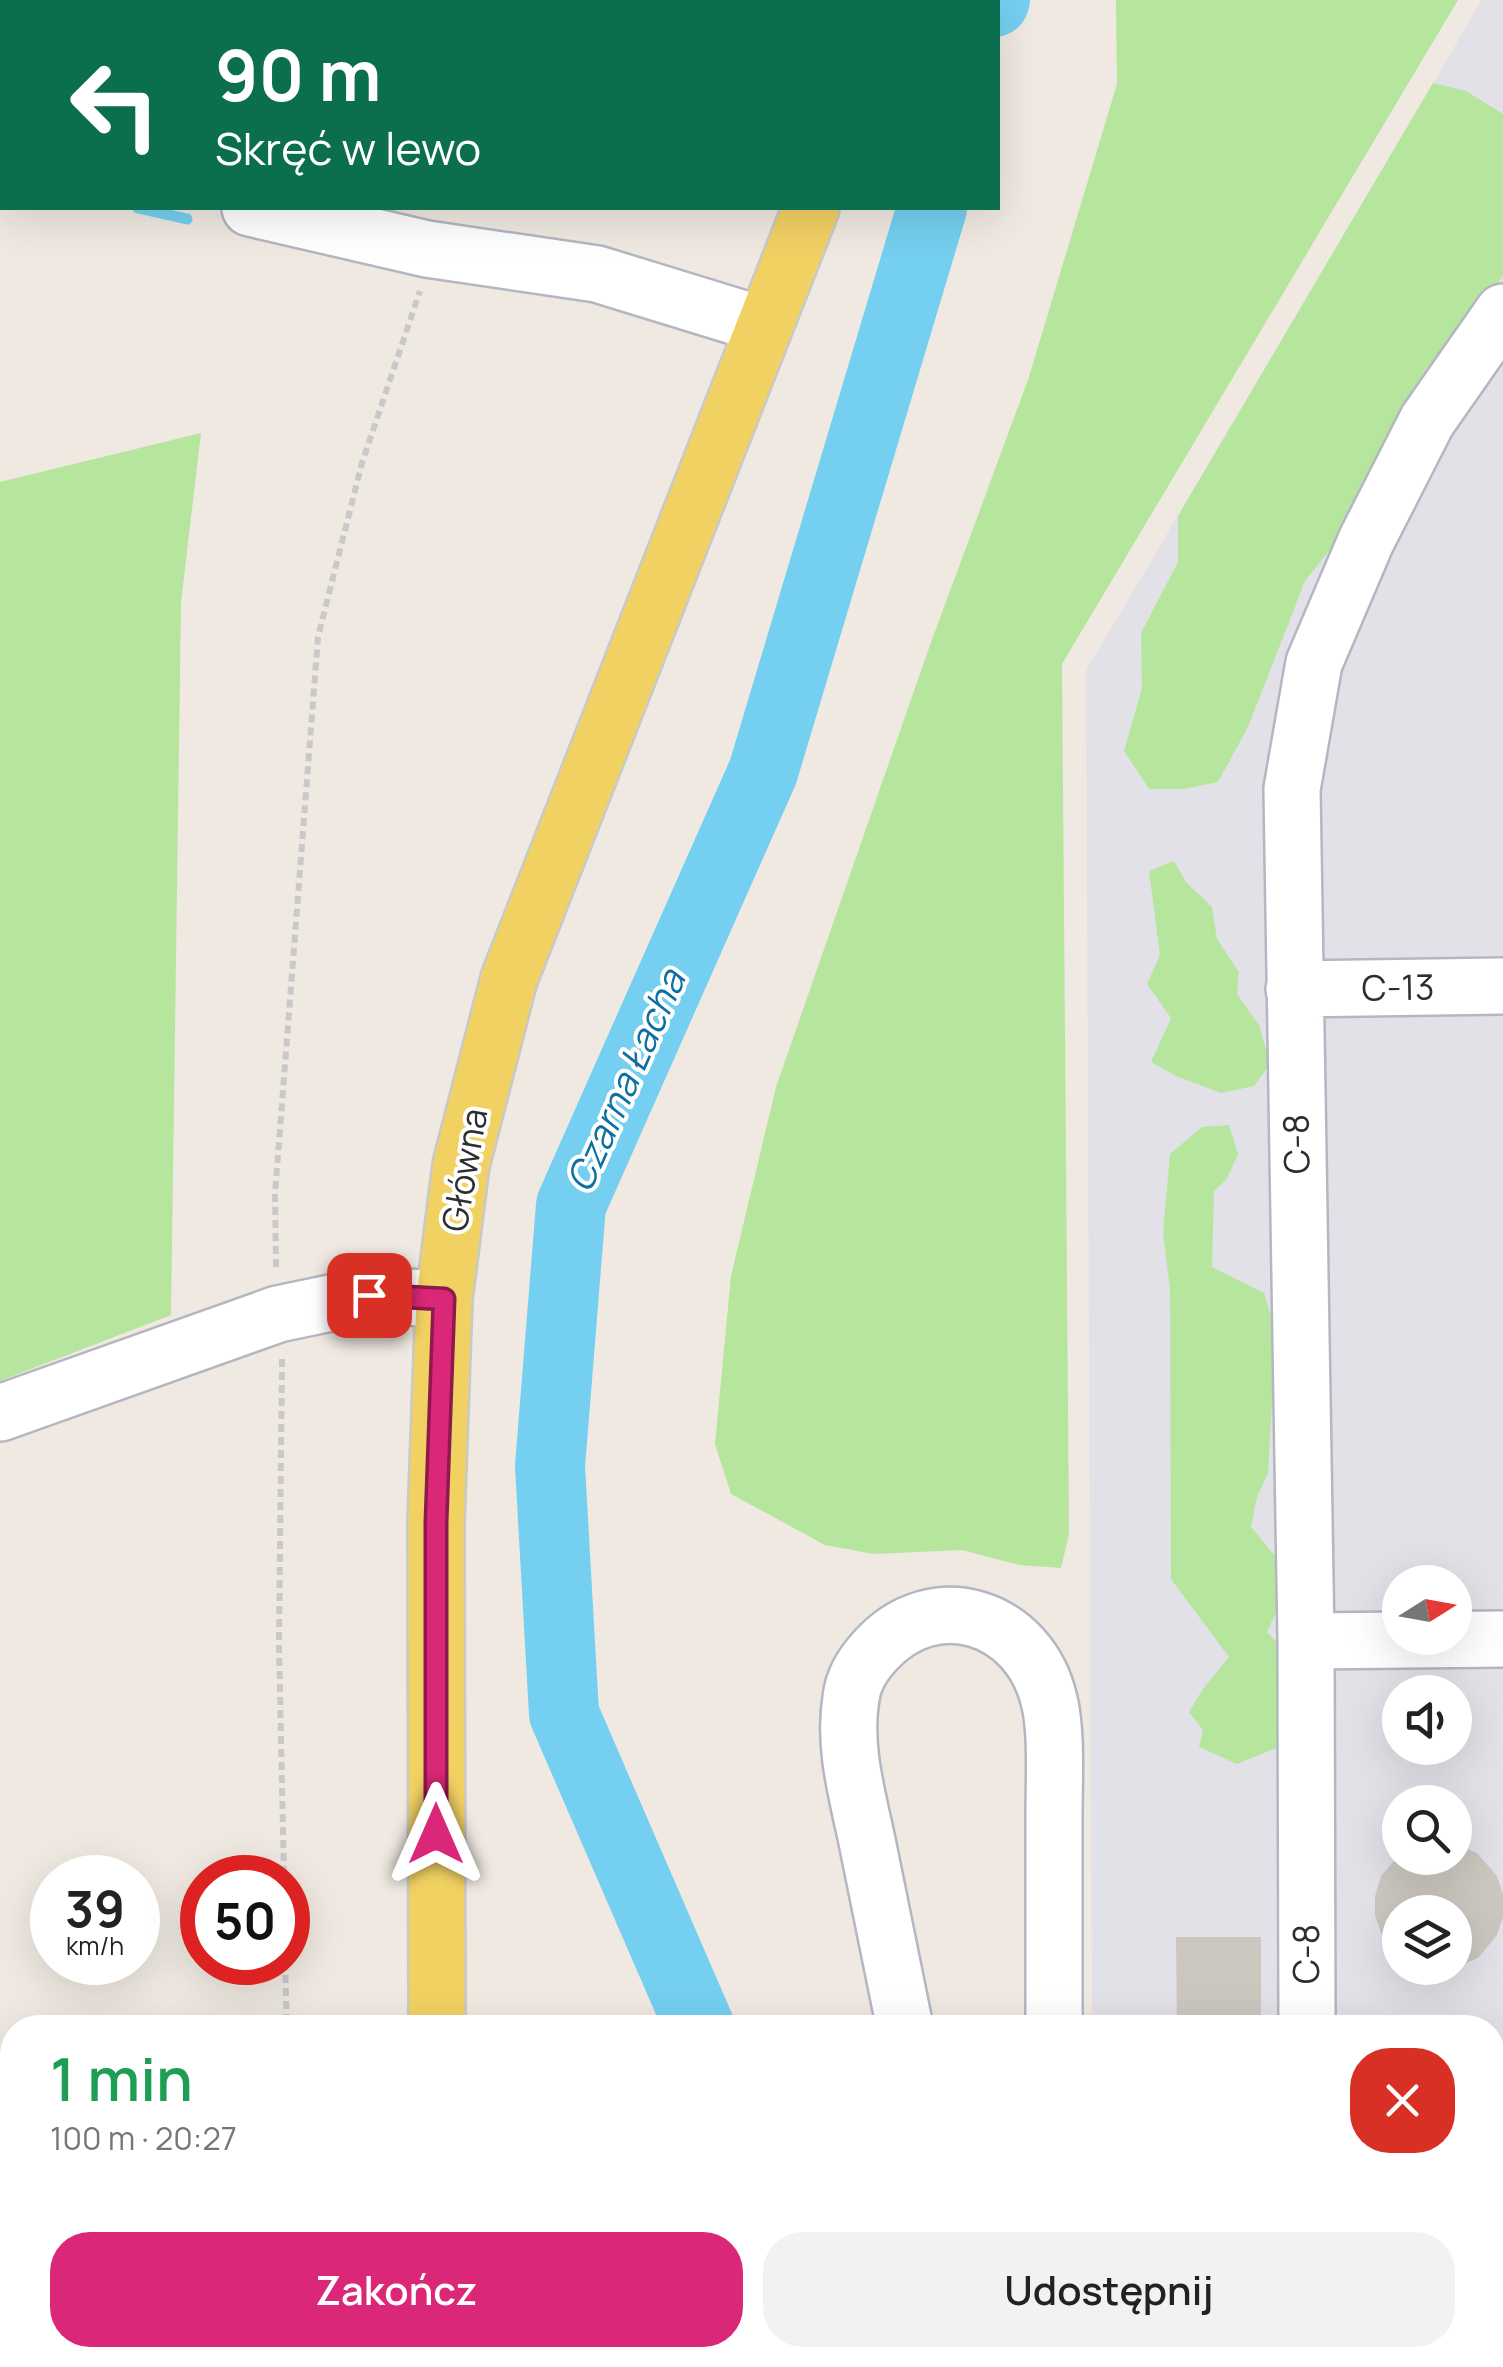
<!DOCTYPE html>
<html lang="pl">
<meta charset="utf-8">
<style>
body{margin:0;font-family:Manrope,sans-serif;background:#f2f2f2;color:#222;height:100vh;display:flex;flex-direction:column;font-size:38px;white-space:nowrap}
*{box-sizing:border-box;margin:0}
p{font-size:32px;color:#767676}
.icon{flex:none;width:55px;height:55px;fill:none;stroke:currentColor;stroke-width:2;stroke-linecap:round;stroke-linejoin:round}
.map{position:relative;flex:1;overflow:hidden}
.details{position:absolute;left:0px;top:2015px;width:1505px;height:352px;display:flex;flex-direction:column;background:#fff;border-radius:40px 40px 0 0;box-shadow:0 10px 40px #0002}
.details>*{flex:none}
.banner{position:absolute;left:0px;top:0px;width:1000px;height:210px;box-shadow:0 10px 40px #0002;background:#0b6e4f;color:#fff;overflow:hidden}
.needle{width:65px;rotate:79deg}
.buttons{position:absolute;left:1382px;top:1565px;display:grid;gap:20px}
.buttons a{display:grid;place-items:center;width:90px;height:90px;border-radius:50%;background:#fff;box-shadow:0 10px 40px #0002;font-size:50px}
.speed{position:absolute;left:30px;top:1855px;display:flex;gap:20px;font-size:50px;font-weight:700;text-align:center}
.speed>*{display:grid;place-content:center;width:130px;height:130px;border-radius:50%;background:#fff;box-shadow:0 10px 40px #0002;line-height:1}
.speed small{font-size:25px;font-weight:400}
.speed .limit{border:15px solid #d22;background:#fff;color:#111}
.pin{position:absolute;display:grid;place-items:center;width:85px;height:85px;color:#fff;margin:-42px;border-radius:20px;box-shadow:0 5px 15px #0006}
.me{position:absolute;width:110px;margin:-55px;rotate:0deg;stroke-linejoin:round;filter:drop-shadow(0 0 8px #0008)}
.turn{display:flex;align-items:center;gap:35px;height:210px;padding:0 50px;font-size:45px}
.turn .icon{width:130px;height:130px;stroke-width:2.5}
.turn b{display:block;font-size:70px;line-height:85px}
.round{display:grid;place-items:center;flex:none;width:105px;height:105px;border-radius:40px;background:#f2f2f2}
.headline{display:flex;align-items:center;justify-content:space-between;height:170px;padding:0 50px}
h1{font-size:60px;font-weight:600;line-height:75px;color:#1e9e55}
.button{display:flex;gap:20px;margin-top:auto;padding:20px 50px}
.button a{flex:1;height:115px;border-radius:40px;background:#db2777;color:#fff;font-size:40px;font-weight:600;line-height:115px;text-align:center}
.button a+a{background:#f2f2f2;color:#222}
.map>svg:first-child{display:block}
.industrial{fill:#e3e1e8;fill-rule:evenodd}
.green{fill:#b6e59e}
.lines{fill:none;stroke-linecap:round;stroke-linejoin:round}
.stream{stroke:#75cff0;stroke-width:11}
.river{stroke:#75cff0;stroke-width:70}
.building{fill:#cbc7bf}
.minor-casing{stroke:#b4b7c1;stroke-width:60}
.major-casing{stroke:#c9c9c9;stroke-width:60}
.path{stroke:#c9c9c9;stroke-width:6;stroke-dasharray:8 5;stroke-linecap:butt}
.minor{stroke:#fff;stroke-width:55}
.major{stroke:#f2d163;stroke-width:55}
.route-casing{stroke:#8e194d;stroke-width:25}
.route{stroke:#db2777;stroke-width:18}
.labels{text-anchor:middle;stroke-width:8;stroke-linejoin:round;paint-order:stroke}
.street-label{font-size:35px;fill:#2e2e2e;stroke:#fff}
.water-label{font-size:38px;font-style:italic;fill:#0d6fa3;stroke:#fff}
</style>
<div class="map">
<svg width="1503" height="2367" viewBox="0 0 1503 2367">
<rect width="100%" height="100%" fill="#efe9e1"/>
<path class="industrial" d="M1482 0H1503V2367H1140V2355H1492V2028L1092 2027 1086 671ZM1400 1582H1455V1638H1400ZM1400 1692H1455V1748H1400ZM1400 1802H1455V1858H1400ZM1400 1912H1455V1968H1400Z"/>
<path class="green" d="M1116 0H1458L1062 664 1069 1534 1061 1568 1019 1565 962 1550 874 1554 825 1545 731 1494 715 1444 731 1276 776 1087 930 645 1028 380 1117 84Z
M1433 83 1466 91 1503 114V275L1337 541 1305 581 1248 727 1218 782 1184 789H1149L1124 751 1142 688 1141 633 1178 562V516Z
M201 433 181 602 171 1315 0 1381V482Z
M1174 861 1186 882 1212 907 1217 939 1239 972 1237 994 1259 1025 1270 1064 1254 1086 1221 1093 1176 1076 1151 1062 1171 1018 1147 984 1160 955 1149 871Z
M1229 1125 1238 1154 1227 1179 1214 1191 1212 1267 1264 1293 1276 1332 1268 1473 1257 1497 1251 1527 1280 1562 1279 1606 1267 1632 1286 1652 1281 1746 1237 1764 1199 1747 1203 1730 1189 1712 1203 1689 1229 1657 1171 1579 1170 1289 1163 1233 1170 1154 1202 1127Z"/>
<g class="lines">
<path class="stream" d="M0 175H2
M138 208 187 219"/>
<path class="river" d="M994 2 995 0
M700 2028 564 1714 550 1466 571 1205 763 772 932 208
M797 2367 800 2355"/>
</g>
<path class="building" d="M1455 1843 1477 1853 1497 1876 1503 1894V1917L1497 1935 1478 1958 1455 1968V1912H1400V1957L1382 1935 1375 1916V1896L1381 1876 1400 1854V1858H1455Z
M1176 1937H1261V2028H1177Z
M1492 2051 1503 2073V2107L1492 2129Z"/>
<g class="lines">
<g class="minor-casing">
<path id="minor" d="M33 2 34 0
M0 92 2 83
M250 208 427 249 597 274 763 325
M1294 989 1503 986
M0 1413 278 1314 369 1295 444 1299
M1306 1641 1503 1639
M905 2028C892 1965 879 1903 867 1841 857 1794 843 1746 851 1698 853 1680 863 1664 875 1651 934 1585 1029 1616 1049 1700 1057 1730 1054 1782 1054 1814 1054 1885 1054 1956 1054 2028
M1307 2028 1306 1641 1292 789 1314 663 1366 541 1427 421 1503 312
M984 2355 986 2367
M1309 2355V2367"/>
</g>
<g class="major-casing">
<path id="major" d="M891 2 892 0
M437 2028 436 1522 444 1299 461 1165 509 979 811 208
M438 2355V2367"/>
</g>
<path class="path" d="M421 0V2
M276 1267 275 1194 318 637 362 463 420 291
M282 1359 279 1644 284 1878
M285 1962 287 2028
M294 2355V2367
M1075 2355 1076 2367"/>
<use href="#minor" class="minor"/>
<use href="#major" class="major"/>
</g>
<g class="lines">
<g class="route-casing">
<path id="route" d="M369 1295 444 1299 436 1522V1834"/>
</g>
<use href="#route" class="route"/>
</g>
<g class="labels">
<g class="street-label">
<text transform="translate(1398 988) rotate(-1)" y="12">C-13</text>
<text transform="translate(1297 1144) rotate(-91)" y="12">C-8</text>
<text transform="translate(465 1170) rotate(-80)" y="12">Główna</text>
<text transform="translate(1307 1954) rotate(-90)" y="12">C-8</text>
</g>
<g class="water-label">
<text transform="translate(626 1081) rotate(-66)" y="13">Czarna Łacha</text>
</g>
</g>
</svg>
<div class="buttons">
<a><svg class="needle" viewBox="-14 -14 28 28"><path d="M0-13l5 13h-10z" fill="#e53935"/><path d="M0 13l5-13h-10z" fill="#767676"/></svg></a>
<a><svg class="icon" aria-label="sound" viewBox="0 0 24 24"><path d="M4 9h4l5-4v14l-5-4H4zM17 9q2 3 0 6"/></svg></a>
<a><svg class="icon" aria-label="search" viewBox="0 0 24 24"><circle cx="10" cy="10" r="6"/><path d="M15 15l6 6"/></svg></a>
<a><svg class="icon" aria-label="layers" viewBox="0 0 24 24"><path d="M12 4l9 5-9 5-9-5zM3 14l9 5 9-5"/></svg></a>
</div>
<div class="speed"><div>39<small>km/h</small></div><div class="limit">50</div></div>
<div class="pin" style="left:369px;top:1295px;background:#d93025"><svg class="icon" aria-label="arrive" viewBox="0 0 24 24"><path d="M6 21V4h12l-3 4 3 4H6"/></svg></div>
<svg class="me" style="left:436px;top:1834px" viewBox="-20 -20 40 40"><path d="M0-17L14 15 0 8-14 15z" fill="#db2777" stroke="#fff" stroke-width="4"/></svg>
<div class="banner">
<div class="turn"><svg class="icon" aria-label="left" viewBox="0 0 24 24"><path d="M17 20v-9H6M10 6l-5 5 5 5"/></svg><div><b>90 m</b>Skręć w lewo</div></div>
</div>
<section class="details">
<div class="headline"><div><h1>1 min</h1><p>100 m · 20:27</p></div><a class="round" style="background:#d93025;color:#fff"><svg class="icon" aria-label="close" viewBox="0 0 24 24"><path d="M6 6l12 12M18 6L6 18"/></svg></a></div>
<div class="button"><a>Zakończ</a><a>Udostępnij</a></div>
</section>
</div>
